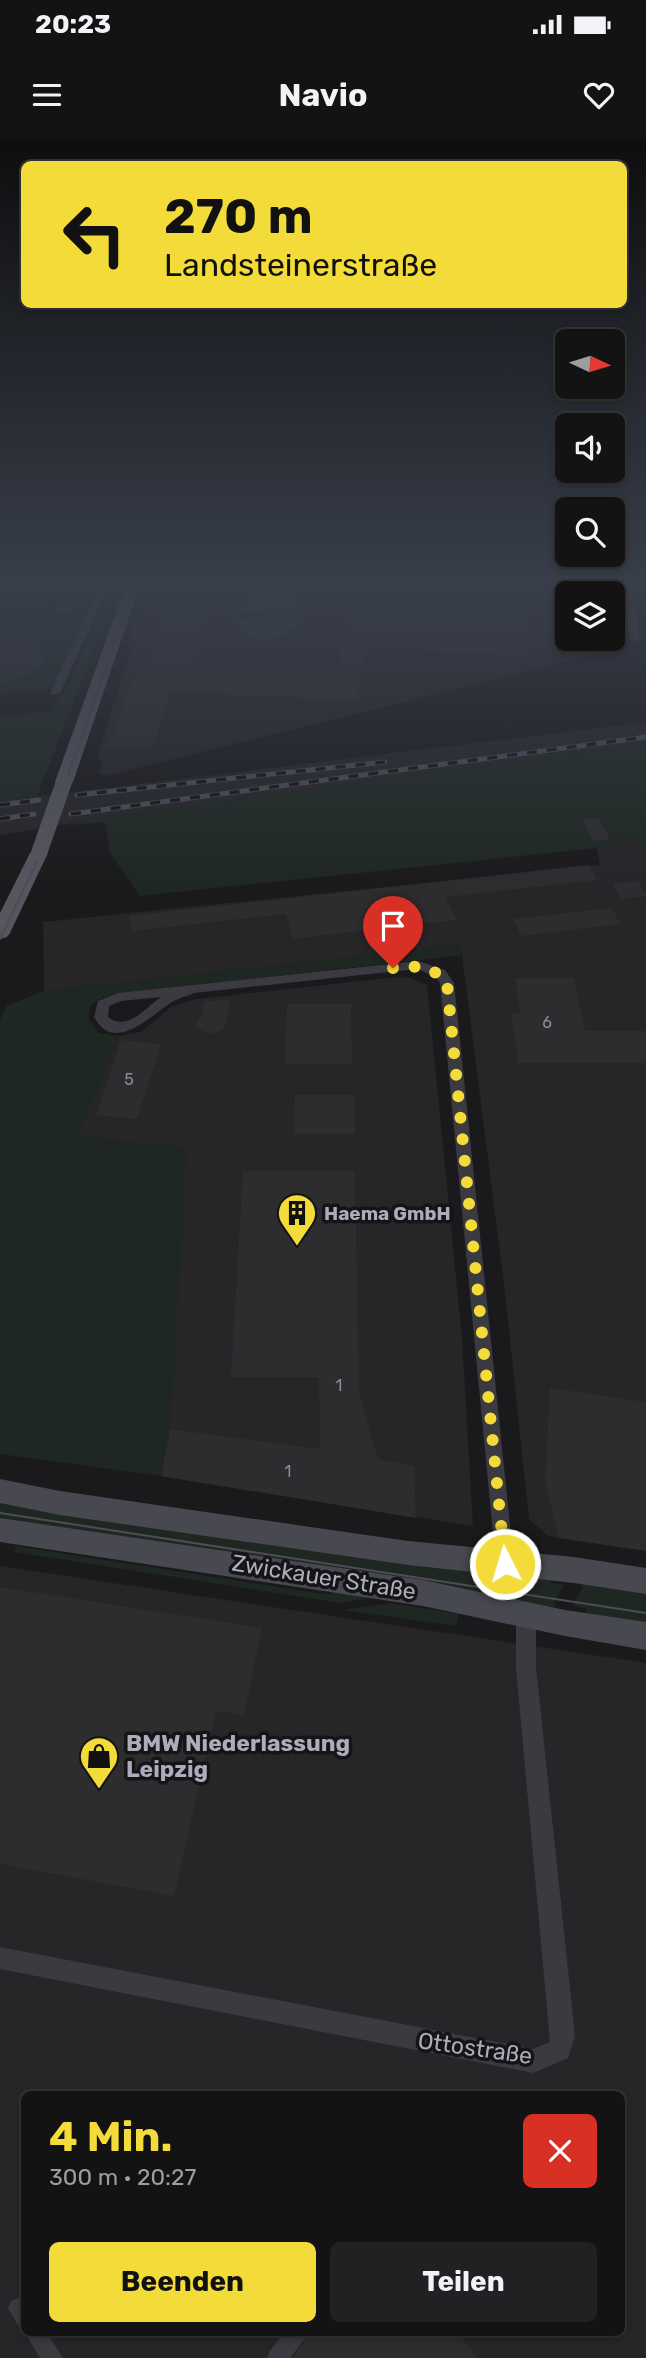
<!DOCTYPE html>
<html lang="de">
<meta charset="utf-8">
<style>
body{margin:0;font-family:Rubik,sans-serif;background:#212022;color:#f1f3f6;height:100vh;display:flex;flex-direction:column;font-size:26px;white-space:nowrap}
*{box-sizing:border-box;margin:0}
p{font-size:23px;color:#9d9ea0}
.icon{flex:none;width:38px;height:38px;fill:none;stroke:currentColor;stroke-width:2;stroke-linecap:round;stroke-linejoin:round}
.map{position:relative;flex:1;overflow:hidden}
.side{position:absolute;left:21px;top:1951px;width:604px;height:245px;display:flex;flex-direction:column;background:#141314;border-radius:10px;box-shadow:0 4px 10px #0003,0 0 0 2px #333234}
.side>*{flex:none}
.top-card{position:absolute;left:21px;top:21px;width:606px;height:147px;border-radius:10px;box-shadow:0 4px 10px #0003,0 0 0 2px #333234;background:#f3db39;color:#111;overflow:hidden}
.needle{width:46px;rotate:94deg}
.fabs{position:absolute;left:555px;top:189px;display:grid;gap:14px}
.fabs a{display:grid;place-items:center;width:70px;height:70px;border-radius:10px;background:#141314;box-shadow:0 4px 10px #0003,0 0 0 2px #333234;font-size:35px}
.pin{position:absolute;display:grid;place-items:center;width:60px;height:60px;color:#fff;margin:-72px -30px;border-radius:50% 50% 50% 0;rotate:-45deg;box-shadow:0 0 7px #0007}
.pin .icon{rotate:45deg}
.me{position:absolute;width:77px;margin:-38px;rotate:355deg;stroke-linejoin:round;filter:drop-shadow(0 0 5px #0008)}
.turn{display:flex;align-items:center;gap:24px;height:147px;padding:0 28px;font-size:32px}
.turn .icon{width:91px;height:91px;stroke-width:2.5}
.turn b{display:block;font-size:49px;line-height:60px}
.round{display:grid;place-items:center;flex:none;width:74px;height:74px;border-radius:10px;background:#212022}
.summary{display:flex;align-items:center;justify-content:space-between;height:119px;padding:0 28px}
h1{font-size:42px;font-weight:700;line-height:52px;color:#f3db39}
.primary-button{display:flex;gap:14px;margin-top:auto;padding:14px 28px}
.primary-button a{flex:1;height:80px;border-radius:10px;background:#f3db39;color:#111;font-size:28px;font-weight:700;line-height:80px;text-align:center}
.primary-button a+a{background:#212022;color:#f1f3f6}
.status{display:flex;justify-content:space-between;align-items:center;height:49px;padding:0 35px;background:#141314;direction:ltr}
.status svg{height:19px;fill:currentColor}
header{display:flex;justify-content:space-between;align-items:center;height:91px;padding:0 28px;background:#141314;font-size:32px;font-weight:700}
.map>svg:first-child{display:block}
.built{fill:#262528;fill-rule:evenodd}
.green{fill:#1f2722}
.water{fill:#2f3540}
.building{fill:#2d2c2f}
.lines{fill:none;stroke-linecap:round;stroke-linejoin:round}
.pedestrian{fill:#3a3a40;fill-rule:evenodd}
.minor{fill:#3a3a40;fill-rule:evenodd}
.secondary{fill:#484850;fill-rule:evenodd}
.primary{fill:#56565f;fill-rule:evenodd}
.tram{stroke:#4d4d55;stroke-width:2}
.rail-casing{stroke:#4d4d55;stroke-width:5}
.rail{stroke:#151416;stroke-width:3.5;stroke-dasharray:10;stroke-linecap:butt}
.primary-bridge{stroke:#56565f;stroke-width:16}
.route{stroke:#f3db39;stroke-width:12;stroke-dasharray:0 21.6}
.labels{text-anchor:middle;stroke-width:7;stroke-linejoin:round;paint-order:stroke}
.number-label{font-size:16px;fill:#8b8c97}
.poi-label{font-size:19px;font-weight:bold;fill:#abadbb;stroke:#151416;text-anchor:start}
.near-street-label{font-size:23px;fill:#abadbb;stroke:#151416}
.near-poi-label{font-size:23px;font-weight:bold;fill:#abadbb;stroke:#151416;text-anchor:start}
</style>
<div class="status"><b>20:23</b><svg viewBox="0 0 49 12"><path d="M0 12V9h3v3zM5 12V6h3v6zM10 12V3h3v9zM15 12V0h3v12zM26 1h20v11H26zM47 4h2v5h-2z"/></svg></div>
<header><svg class="icon" aria-label="menu" viewBox="0 0 24 24"><path d="M4 6h16M4 12h16M4 18h16"/></svg>Navio<svg class="icon" aria-label="heart" viewBox="0 0 24 24"><path d="M12 20l-8-8c-3-5 5-10 8-4 3-6 11-1 8 4z"/></svg></header>
<div class="map">
<svg width="646" height="2218" viewBox="0 0 646 2218">
<rect width="100%" height="100%" fill="#1a191b"/>
<path class="built" d="M149 439H613L623 507 105 636 99 633 102 622 97 617 132 506 128 503ZM567 453H612V499H567Z
M41 473 34 485 0 490V475Z
M646 582V603L105 678 0 695V661Z
M636 700 646 703V1411L548 1396 529 1379 504 1144 462 815 6 866 44 851 43 782 600 725 597 708Z
M397 837 410 838 427 845 462 1198 473 1386 161 1336 170 1289 77 996 119 896 141 892 171 867 196 859Z
M0 1426 646 1523V2218H0ZM24 1955H621V2193H24Z"/>
<path class="green" d="M0 439H40L35 451H43L48 439H96L82 473H73L60 456 62 450 51 451 41 473 0 475Z
M114 439H121L37 656 0 661V576L52 572 59 555 67 549Z
M321 439H394L392 459 360 458 350 449 335 446Z
M507 439H561L565 511 556 515 553 472 548 471 547 463 536 462 535 449 507 448Z
M47 480 82 481 56 545 44 551 0 553V490L45 485Z
M646 603V703L643 705 635 700 597 708 140 756 110 713 105 682 70 685 71 682 105 678Z
M460 804 462 815 121 853 104 857 90 866 89 880 99 893 119 896 78 996 187 1008 170 1289 161 1336 0 1314V880L6 866 44 851Z
M0 1360 551 1436V1443L564 1445 555 1461 554 1471 0 1378Z
M16 1406 317 1453 331 1454 340 1449 384 1456 340 1463 14 1412Z
M582 1440 646 1450V1486L586 1477V1468L572 1466 582 1449Z
M390 1463 459 1474 456 1486 344 1470Z"/>
<path class="water" d="M268 449 290 451 304 464 271 474 238 471 252 455Z
M305 472C298 499 246 513 237 480Z"/>
<path class="building" d="M68 439H87L73 474 52 473Z
M405 439H507V463L527 464 528 515 365 508 357 560 171 552 153 609 108 607 139 522 148 523 177 440 219 441 194 525 337 531 343 490 348 491 353 457 403 459Z
M0 496 21 498 34 503 42 511 43 522 29 535 0 544Z
M599 678 610 700 593 701 582 679Z
M589 725 597 740 446 757 457 780 333 794 293 799 286 774 132 791 130 776Z
M638 741 646 756 621 759 612 744Z
M612 768 620 784 521 796 513 779Z
M515 838H574L585 891H646V923H518L511 873H520Z
M231 860 224 889 210 894 198 889 195 885 203 874 204 861Z
M287 864H351L352 924H285Z
M121 900 161 904 137 979 96 975Z
M295 955H355V994H294Z
M243 1031H355L359 1252 378 1319 414 1326 416 1378 161 1336 170 1289 320 1309 319 1237H231Z
M550 1248 646 1262V1411L559 1398 545 1341Z
M0 1447 262 1488 244 1575 216 1571 174 1756 0 1724Z
M310 2193H457L478 2218H293Z"/>
<g class="lines">
<path class="pedestrian" d="M18 2158 24 2160V2187L17 2184 8 2168 11 2161Z
M25 2193H47L63 2218H40Z
M284 2193H307L304 2200 290 2218H267L270 2211Z"/>
<path class="minor" d="M103 439H112L60 553 51 555 50 553Z
M622 439H632L640 499 635 502 630 499Z
M418 821 445 830 454 843 514 1424 512 1430 505 1433 498 1430 496 1424 440 843 435 836 417 829 194 853C186 857 177 858 169 864 149 877 114 914 94 877L98 861 118 853ZM161 857C145 868 128 892 108 877L109 866 121 861Z
M526 1465 533 1468 536 1474V1527L575 1896 568 1918 533 1933 0 1829V1807L533 1909 550 1902 516 1527V1474L519 1468Z"/>
<path class="secondary" d="M0 1339 60 1351 408 1401 574 1417 646 1428V1454L574 1443 408 1425 60 1375 0 1363Z
M0 1378 423 1440 565 1470 646 1482V1510L565 1496 423 1466 0 1402Z"/>
<path class="primary" d="M128 439H142L73 642 70 646H58L55 642Z
M39 707 48 713 10 793 7 797 0 799V773L30 713Z"/>
<path class="tram" d="M0 799 41 713 137 439
M0 1373 646 1473"/>
<g class="rail-casing">
<path id="rail" d="M77 655 385 622
M0 665 39 660
M71 674 646 597
M0 679 34 674"/>
</g>
<use href="#rail" class="rail"/>
<path class="primary-bridge" d="M39 713 64 642"/>
</g>
<linearGradient id="sky" x2="0" y2="1"><stop stop-color="#0e0e0f"/><stop offset="0.59" stop-color="#383e4a"/><stop offset="1" stop-color="#383e4a" stop-opacity="0"/></linearGradient>
<rect width="646" height="750" fill="url(#sky)"/>
<g class="lines">
<path class="route" d="M393 828C415 826 431 824 447 843L505 1424"/>
</g>
<defs>
<g id="building-pin" transform="scale(2.0125)"><path d="M0 17L-7.5 6A9.5 9.5 0 1 1 7.5 6Z" fill="#f3db39" stroke="#151416"/><path d="M-4-6H4V6H1V3H-1V6H-4ZM-2.5-4.3h1.7v1.8h-1.7ZM.8-4.3h1.7v1.8H.8ZM-2.5-1h1.7V.8h-1.7ZM.8-1h1.7V.8H.8Z" fill="#111"/></g>
<g id="shop-pin" transform="scale(2.0125)"><path d="M0 17L-7.5 6A9.5 9.5 0 1 1 7.5 6Z" fill="#f3db39" stroke="#151416"/><path d="M-5-2.5h2.3a2.7 3.5 0 0 1 5.4 0H5L5.5 6h-11ZM-1.5-2.5h3a1.5 2.3 0 0 0-3 0Z" fill="#111"/></g>
</defs>
<g fill-rule="evenodd">
<use href="#building-pin" x="297" y="1073"/>
<use href="#shop-pin" x="99" y="1616"/>
</g>
<g class="labels">
<g class="number-label">
<text x="547" y="888">6</text>
<text x="129" y="945">5</text>
<text x="339" y="1251">1</text>
<text x="288" y="1337">1</text>
</g>
<g class="poi-label">
<text x="324" y="1080">Haema GmbH</text>
</g>
<g class="near-street-label">
<text transform="translate(324 1437) rotate(9)" y="8">Zwickauer Straße</text>
<text transform="translate(475 1908) rotate(8)" y="8">Ottostraße</text>
</g>
<g class="near-poi-label">
<text x="126" y="1611">BMW Niederlassung<tspan x="126" dy="26">Leipzig</tspan></text>
</g>
</g>
</svg>
<div class="fabs">
<a><svg class="needle" viewBox="-14 -14 28 28"><path d="M0-13l5 13h-10z" fill="#e53935"/><path d="M0 13l5-13h-10z" fill="#9d9ea0"/></svg></a>
<a><svg class="icon" aria-label="sound" viewBox="0 0 24 24"><path d="M4 9h4l5-4v14l-5-4H4zM17 9q2 3 0 6"/></svg></a>
<a><svg class="icon" aria-label="search" viewBox="0 0 24 24"><circle cx="10" cy="10" r="6"/><path d="M15 15l6 6"/></svg></a>
<a><svg class="icon" aria-label="layers" viewBox="0 0 24 24"><path d="M12 4l9 5-9 5-9-5zM3 14l9 5 9-5"/></svg></a>
</div>
<div class="pin" style="left:393px;top:828px;background:#d93025"><svg class="icon" aria-label="arrive" viewBox="0 0 24 24"><path d="M6 21V4h12l-3 4 3 4H6"/></svg></div>
<svg class="me" style="left:505px;top:1424px" viewBox="-20 -20 40 40"><circle r="17" fill="#f3db39" stroke="#fff" stroke-width="3"/><path d="M0-11L8 9 0 5-8 9z" fill="#fff"/></svg>
<div class="top-card">
<div class="turn"><svg class="icon" aria-label="left" viewBox="0 0 24 24"><path d="M17 20v-9H6M10 6l-5 5 5 5"/></svg><div><b>270 m</b>Landsteinerstraße</div></div>
</div>
<section class="side">
<div class="summary"><div><h1>4 Min.</h1><p>300 m · 20:27</p></div><a class="round" style="background:#d93025;color:#fff"><svg class="icon" aria-label="close" viewBox="0 0 24 24"><path d="M6 6l12 12M18 6L6 18"/></svg></a></div>
<div class="primary-button"><a>Beenden</a><a>Teilen</a></div>
</section>
</div>
